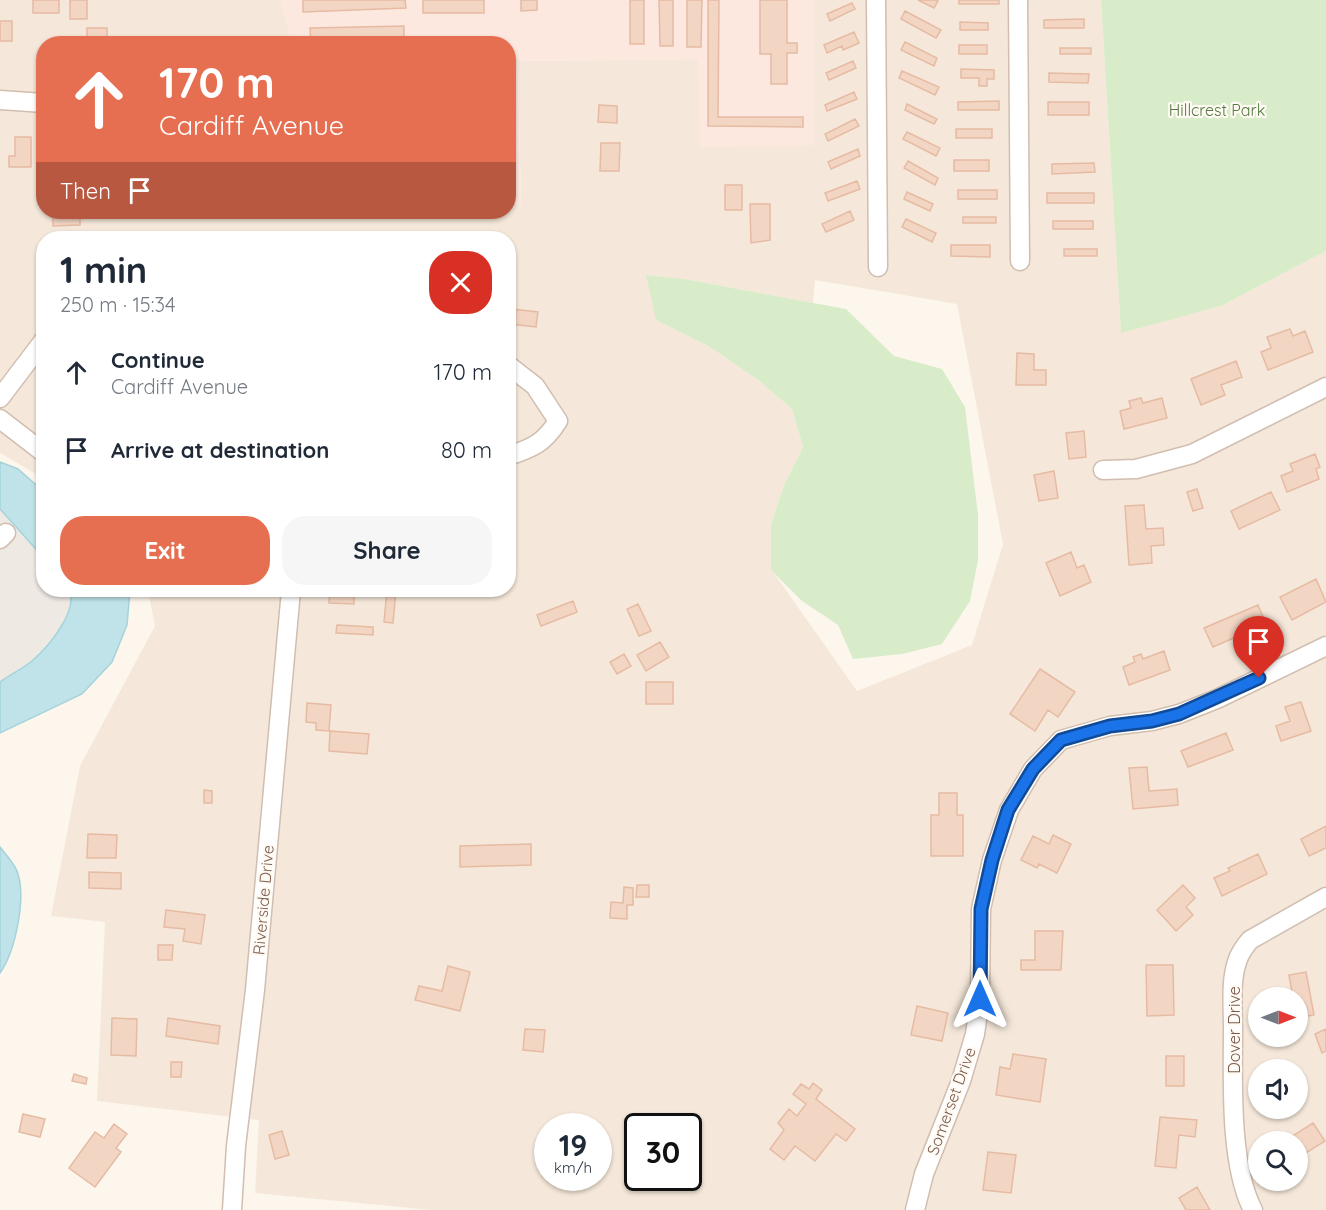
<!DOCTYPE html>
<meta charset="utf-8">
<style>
body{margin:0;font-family:Quicksand,sans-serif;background:#f6f6f7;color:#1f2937;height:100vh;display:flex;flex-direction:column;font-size:22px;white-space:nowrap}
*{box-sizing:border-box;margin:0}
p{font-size:20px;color:#747a83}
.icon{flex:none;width:33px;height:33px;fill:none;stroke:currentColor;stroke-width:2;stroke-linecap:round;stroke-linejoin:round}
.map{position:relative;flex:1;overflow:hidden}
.panel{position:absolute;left:36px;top:231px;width:480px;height:366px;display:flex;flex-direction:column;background:#fff;border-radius:24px;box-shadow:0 2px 4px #0004}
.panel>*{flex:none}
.top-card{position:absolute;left:36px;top:36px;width:480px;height:183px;border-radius:24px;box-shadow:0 2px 4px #0004;background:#e76f51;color:#fff;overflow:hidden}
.needle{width:39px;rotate:90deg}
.fabs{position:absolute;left:1248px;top:987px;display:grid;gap:12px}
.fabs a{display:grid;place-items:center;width:60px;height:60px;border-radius:50%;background:#fff;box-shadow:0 2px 4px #0004;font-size:30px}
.speed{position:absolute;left:534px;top:1113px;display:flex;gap:12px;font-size:30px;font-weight:700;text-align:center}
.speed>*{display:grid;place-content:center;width:78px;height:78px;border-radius:50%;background:#fff;box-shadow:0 2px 4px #0004;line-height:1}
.speed small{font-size:15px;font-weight:400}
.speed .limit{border:3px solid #111;border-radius:9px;background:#fff;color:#111}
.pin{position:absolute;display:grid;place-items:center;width:51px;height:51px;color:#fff;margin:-62px -26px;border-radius:50% 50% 50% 0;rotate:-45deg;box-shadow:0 0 6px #0007}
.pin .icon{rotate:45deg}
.me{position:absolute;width:66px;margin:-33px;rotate:0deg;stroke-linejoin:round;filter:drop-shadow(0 0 4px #0008)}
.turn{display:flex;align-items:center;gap:21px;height:126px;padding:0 24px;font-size:27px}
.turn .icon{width:78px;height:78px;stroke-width:2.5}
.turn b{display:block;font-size:42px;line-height:51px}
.then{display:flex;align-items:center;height:57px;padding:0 24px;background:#0003;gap:12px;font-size:22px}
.round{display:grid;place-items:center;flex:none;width:63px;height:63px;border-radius:24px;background:#f6f6f7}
.overview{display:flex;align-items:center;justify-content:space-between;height:102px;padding:0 24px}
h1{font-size:36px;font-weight:800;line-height:45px}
.primary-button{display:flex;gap:12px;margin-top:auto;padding:12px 24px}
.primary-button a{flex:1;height:69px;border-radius:24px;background:#e76f51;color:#fff;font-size:24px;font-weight:800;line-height:69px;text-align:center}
.primary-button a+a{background:#f6f6f7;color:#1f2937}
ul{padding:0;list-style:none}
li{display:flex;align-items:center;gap:18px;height:78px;padding:0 24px}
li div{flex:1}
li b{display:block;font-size:22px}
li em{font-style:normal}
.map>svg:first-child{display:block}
.residential{fill:#f5e8da;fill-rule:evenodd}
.commercial{fill:#fde8e0}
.industrial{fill:#efe9e4}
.green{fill:#d8ecc9}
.water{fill:#bfe3e8;stroke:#a5d3da;stroke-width:1.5}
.building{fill:#f3d5c3;stroke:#e6bba3;stroke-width:1.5}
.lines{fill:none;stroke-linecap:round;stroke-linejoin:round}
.minor-casing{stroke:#d1beb0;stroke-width:21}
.minor{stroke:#fff;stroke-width:18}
.route-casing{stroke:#114b97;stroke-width:15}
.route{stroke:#1a73e8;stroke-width:10}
.labels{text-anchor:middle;stroke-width:4.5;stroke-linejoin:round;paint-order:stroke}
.park-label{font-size:16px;fill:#537a41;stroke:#fffaf3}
.street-label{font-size:16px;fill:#7a5c4d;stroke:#fffaf3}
</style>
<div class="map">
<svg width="1326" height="1210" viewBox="0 0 1326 1210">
<rect width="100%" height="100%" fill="#fdf6ec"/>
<path class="residential" d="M0 0H281L292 43 44 44V212H508L509 205 521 204 518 61 698 59 814 144V0H1101L1121 332 1221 306 1326 251V1210H431L255 1193 259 1120 97 1101 105 922 51 916 80 766 155 626 148 590H508V238H44L43 478 0 453ZM690 280 813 303 815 280 957 304 1003 544 972 645 857 691 771 569V525L784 485 803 447 792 409 758 380 710 347 656 320ZM1258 998H1298V1036H1258ZM1258 1070H1298V1108H1258ZM548 1126H598V1178H548ZM638 1126H688V1178H638ZM1258 1142H1298V1180H1258Z"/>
<path class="commercial" d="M281 0H814V145L700 147 698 59 518 61 521 205H509L508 44 292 43Z"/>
<path class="industrial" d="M0 509 43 557 44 590H70L73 598 62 627 32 661 0 682Z"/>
<path class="green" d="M1101 0H1326V251L1221 306 1121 333Z
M646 275 690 280 846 309 894 356 942 369 965 407 978 515V560L970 601 942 644 902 654 853 659 838 625 802 601 771 570V525L784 485 803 447 792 409 758 380 710 347 656 320Z"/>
<path class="water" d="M0 462 18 469 43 491V557L0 509Z
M70 590H130L127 625 112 662 82 694 0 733V682C10 675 22 669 32 661 49 646 77 613 70 590Z
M0 847C6 855 16 865 18 874 26 900 15 952 0 973Z"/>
<path class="building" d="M33 0H59V13H33Z
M70 0H87V19H70Z
M303 0H405L406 8 303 12Z
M423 0H484V13H423Z
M521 0H537V10L521 11Z
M630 0H644V44H630Z
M659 0H673V46H660Z
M687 0H702L701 47H687Z
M708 0H719L718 117H803V127L708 126Z
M760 0H787V43H797V53H787V84H771V54H760Z
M918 0H935L938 1 934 8Z
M959 0H999V4H959Z
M852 3 855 9 830 21 827 14Z
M905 11 941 30 936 38 901 19Z
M1084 19V28H1044V20Z
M0 21H12V41H0Z
M960 22 988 23V30H960Z
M404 26V44H311L310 28Z
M87 28H107V44H87Z
M854 32 859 43 843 50 842 46 827 53 824 45Z
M905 42 937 58 934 66 901 50Z
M959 45H987V54H959Z
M1060 48H1091V54H1060Z
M853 61 856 68 829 80 826 73Z
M961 69 994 70V79H987V86H979V78H961Z
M902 71 939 87 935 95 899 78Z
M1049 73 1089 74 1088 83 1049 82Z
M854 92 857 99 827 111 825 105Z
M999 101V110H958V102Z
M1048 102H1089V115H1048Z
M907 104 937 119 934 124 905 110Z
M599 105 617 106V123L598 122Z
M855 119 859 126 828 141 825 134Z
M956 129H992V138H956Z
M907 132 940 148 936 156 903 139Z
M40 133H44V156L39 155Z
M15 137H31V167H9V156H15Z
M601 143H620L619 171H600Z
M858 149 860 156 831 169 828 162Z
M954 160H989V171H954Z
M908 161 938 178 935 185 904 168Z
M1094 163 1095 172 1052 174V164Z
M857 181 860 189 828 201 825 193Z
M725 185H742V210H725Z
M958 190H997V199H958Z
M907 192 933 204 930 211 904 199Z
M1047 193H1094V203H1047Z
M750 204H770V240L751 243Z
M850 211 854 220 826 232 822 224Z
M53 212H80V225L53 226Z
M963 217H996V223H963Z
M906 219 936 233 932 242 902 227Z
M1053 221H1093V229H1053Z
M951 245H990V257L951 256Z
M1064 249H1097V256H1064Z
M512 309 538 312 536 327 510 324Z
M1290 329 1293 336 1305 331 1313 352 1268 370 1261 352 1271 348 1267 337Z
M1017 353 1034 354V370H1046V385H1016Z
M1236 361 1242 377 1221 385 1225 395 1201 405 1191 379Z
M1141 398 1143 403 1162 398 1167 418 1124 429 1120 411 1131 408 1129 401Z
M1084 431 1086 457 1069 459 1066 433Z
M1315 454 1320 467 1316 469 1319 479 1287 492 1281 476 1293 471 1290 464Z
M1054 471 1058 498 1039 501 1034 475Z
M1197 489 1203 508 1193 511 1187 492Z
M1271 492 1280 510 1239 529 1231 511Z
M1144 505 1146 529 1163 528 1164 545 1151 546 1152 563 1129 565 1125 506Z
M1071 552 1077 568 1084 565 1091 582 1060 596 1046 563Z
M1316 579 1326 602 1292 620 1280 597Z
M330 590H354V604L329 603Z
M387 590H396L393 623 384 622Z
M573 601 577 612 541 626 537 615Z
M638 604 651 631 639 636 627 609Z
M1258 605 1266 624 1213 647 1204 628Z
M337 625 373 627V635L336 633Z
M660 642 669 657 646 671 637 655Z
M1164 651 1170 670 1129 685 1123 667 1135 662 1133 657 1141 654 1143 659Z
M624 654 631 666 617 674 610 662Z
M1040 669 1075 692 1058 717 1048 710 1035 731 1010 714Z
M646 682H673V704H646Z
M1301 702 1311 731 1281 741 1276 726 1290 721 1285 707Z
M307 703 331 705 329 731 316 730V723L306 722Z
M330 731 369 734 367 754 329 751Z
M1226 733 1233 750 1188 767 1181 751Z
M1147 767 1149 791 1177 789 1178 805 1133 809 1129 768Z
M204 790 212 791V803H204Z
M939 793H957V815H963V856H931V815H939Z
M1326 826V848L1309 856 1301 839Z
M88 834 117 835 116 858H87Z
M1053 835 1071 844 1057 873 1039 864 1037 868 1021 860 1033 836 1049 844Z
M531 844V865L460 867V846Z
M1258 854 1267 874 1222 896 1214 878 1230 871 1228 868Z
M89 872 121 873V889L89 888Z
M637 885H649V897H636Z
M1183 885 1195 898 1186 907 1193 915 1176 931 1157 910Z
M624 887 633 888V905H627V919L610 918 611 902 623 903Z
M166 910 205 915 201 944 183 941 185 929 164 927Z
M1035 931H1063L1061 970H1021V960H1035Z
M158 945H173L172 960H158Z
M1146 965H1173L1174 1015 1147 1016Z
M448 966 470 972 460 1011 415 1000 419 986 442 991Z
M1306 972 1314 1015 1298 1018V998H1293L1289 975Z
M917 1006 948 1013 942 1041 911 1035Z
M112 1018 137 1019 136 1056 111 1055Z
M168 1018 220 1026 218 1044 166 1036Z
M525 1029 545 1030 543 1052 523 1050Z
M1326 1029V1051L1322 1053 1315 1034Z
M1013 1054 1046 1059 1040 1102 996 1095 1000 1067 1010 1069Z
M1166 1056H1184V1086H1166Z
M171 1062H182L181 1077H171Z
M74 1074 87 1078 86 1084 72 1081Z
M813 1083 822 1090 816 1099 855 1129 846 1141 836 1134 815 1161 795 1146 784 1160 770 1149 784 1130 778 1123 789 1109 797 1116 806 1104 793 1094 801 1084 809 1089Z
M23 1114 45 1119 40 1137 19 1132Z
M1160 1117 1197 1120 1195 1137 1179 1135 1176 1168 1155 1166Z
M1313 1123 1325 1141 1298 1158V1142H1283Z
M114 1124 127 1134 116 1148 121 1152 95 1187 69 1168 95 1132 104 1138Z
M282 1131 289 1155 275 1159 269 1135Z
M988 1152 1016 1155 1011 1193 983 1190Z
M1197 1187 1210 1210H1186L1179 1198Z"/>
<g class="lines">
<g class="minor-casing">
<path id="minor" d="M876 0 878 267
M1018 0 1020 261
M0 100 44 103
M508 365 535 386 558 421C544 443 533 448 508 456
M0 398 44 340
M0 419 44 453
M1103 470 1136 469 1192 454 1326 387
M0 539 6 533
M232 1210 236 1146 255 990 291 590
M915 1210 924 1174 961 1081 975 1034 980 999 981 909 992 860 1009 810 1033 769 1061 740 1110 726 1152 721 1179 714 1217 699 1326 646
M1253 1210C1229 1164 1233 1079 1233 1028 1233 1005 1230 980 1238 959 1241 951 1245 946 1250 940L1326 897"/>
</g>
<use href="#minor" class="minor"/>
</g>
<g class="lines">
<g class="route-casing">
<path id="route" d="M980 999 981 909 992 860 1008 810 1033 769 1061 740 1110 726 1152 721 1179 714 1259 678"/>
</g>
<use href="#route" class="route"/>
</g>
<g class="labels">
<g class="park-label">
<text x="1217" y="116">Hillcrest Park</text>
</g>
<g class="street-label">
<text transform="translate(263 900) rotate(-85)" y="6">Riverside Drive</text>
<text transform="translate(1234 1030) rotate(-90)" y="6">Dover Drive</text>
<text transform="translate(951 1101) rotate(-70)" y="6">Somerset Drive</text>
</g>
</g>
</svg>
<div class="fabs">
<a><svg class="needle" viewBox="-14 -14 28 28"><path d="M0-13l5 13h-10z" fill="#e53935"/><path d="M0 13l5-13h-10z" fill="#747a83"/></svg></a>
<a><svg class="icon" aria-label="sound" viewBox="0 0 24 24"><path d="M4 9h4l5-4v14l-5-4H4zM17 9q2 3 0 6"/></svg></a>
<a><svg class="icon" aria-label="search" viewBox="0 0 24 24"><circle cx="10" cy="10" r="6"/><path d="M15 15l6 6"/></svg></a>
</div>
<div class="speed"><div>19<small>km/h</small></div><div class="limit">30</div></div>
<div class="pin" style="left:1259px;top:678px;background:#d93025"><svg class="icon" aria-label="arrive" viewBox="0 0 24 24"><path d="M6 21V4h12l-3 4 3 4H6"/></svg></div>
<svg class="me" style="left:980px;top:999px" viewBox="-20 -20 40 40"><path d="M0-17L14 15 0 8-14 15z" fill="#1a73e8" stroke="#fff" stroke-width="4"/></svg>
<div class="top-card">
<div class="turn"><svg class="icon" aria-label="ahead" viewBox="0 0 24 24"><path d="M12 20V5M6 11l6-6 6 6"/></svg><div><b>170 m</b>Cardiff Avenue</div></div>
<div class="then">Then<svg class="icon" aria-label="arrive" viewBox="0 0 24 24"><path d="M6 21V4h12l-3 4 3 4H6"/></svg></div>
</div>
<section class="panel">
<div class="overview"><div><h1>1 min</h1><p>250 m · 15:34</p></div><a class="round" style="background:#d93025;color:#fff"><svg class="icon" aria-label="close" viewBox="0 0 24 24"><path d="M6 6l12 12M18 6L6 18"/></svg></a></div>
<ul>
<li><svg class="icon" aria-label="ahead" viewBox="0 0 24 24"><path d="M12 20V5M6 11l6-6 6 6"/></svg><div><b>Continue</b><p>Cardiff Avenue</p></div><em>170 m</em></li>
<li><svg class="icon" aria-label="arrive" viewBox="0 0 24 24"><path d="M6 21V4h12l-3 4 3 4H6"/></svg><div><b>Arrive at destination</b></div><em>80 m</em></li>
</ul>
<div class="primary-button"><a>Exit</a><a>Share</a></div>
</section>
</div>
